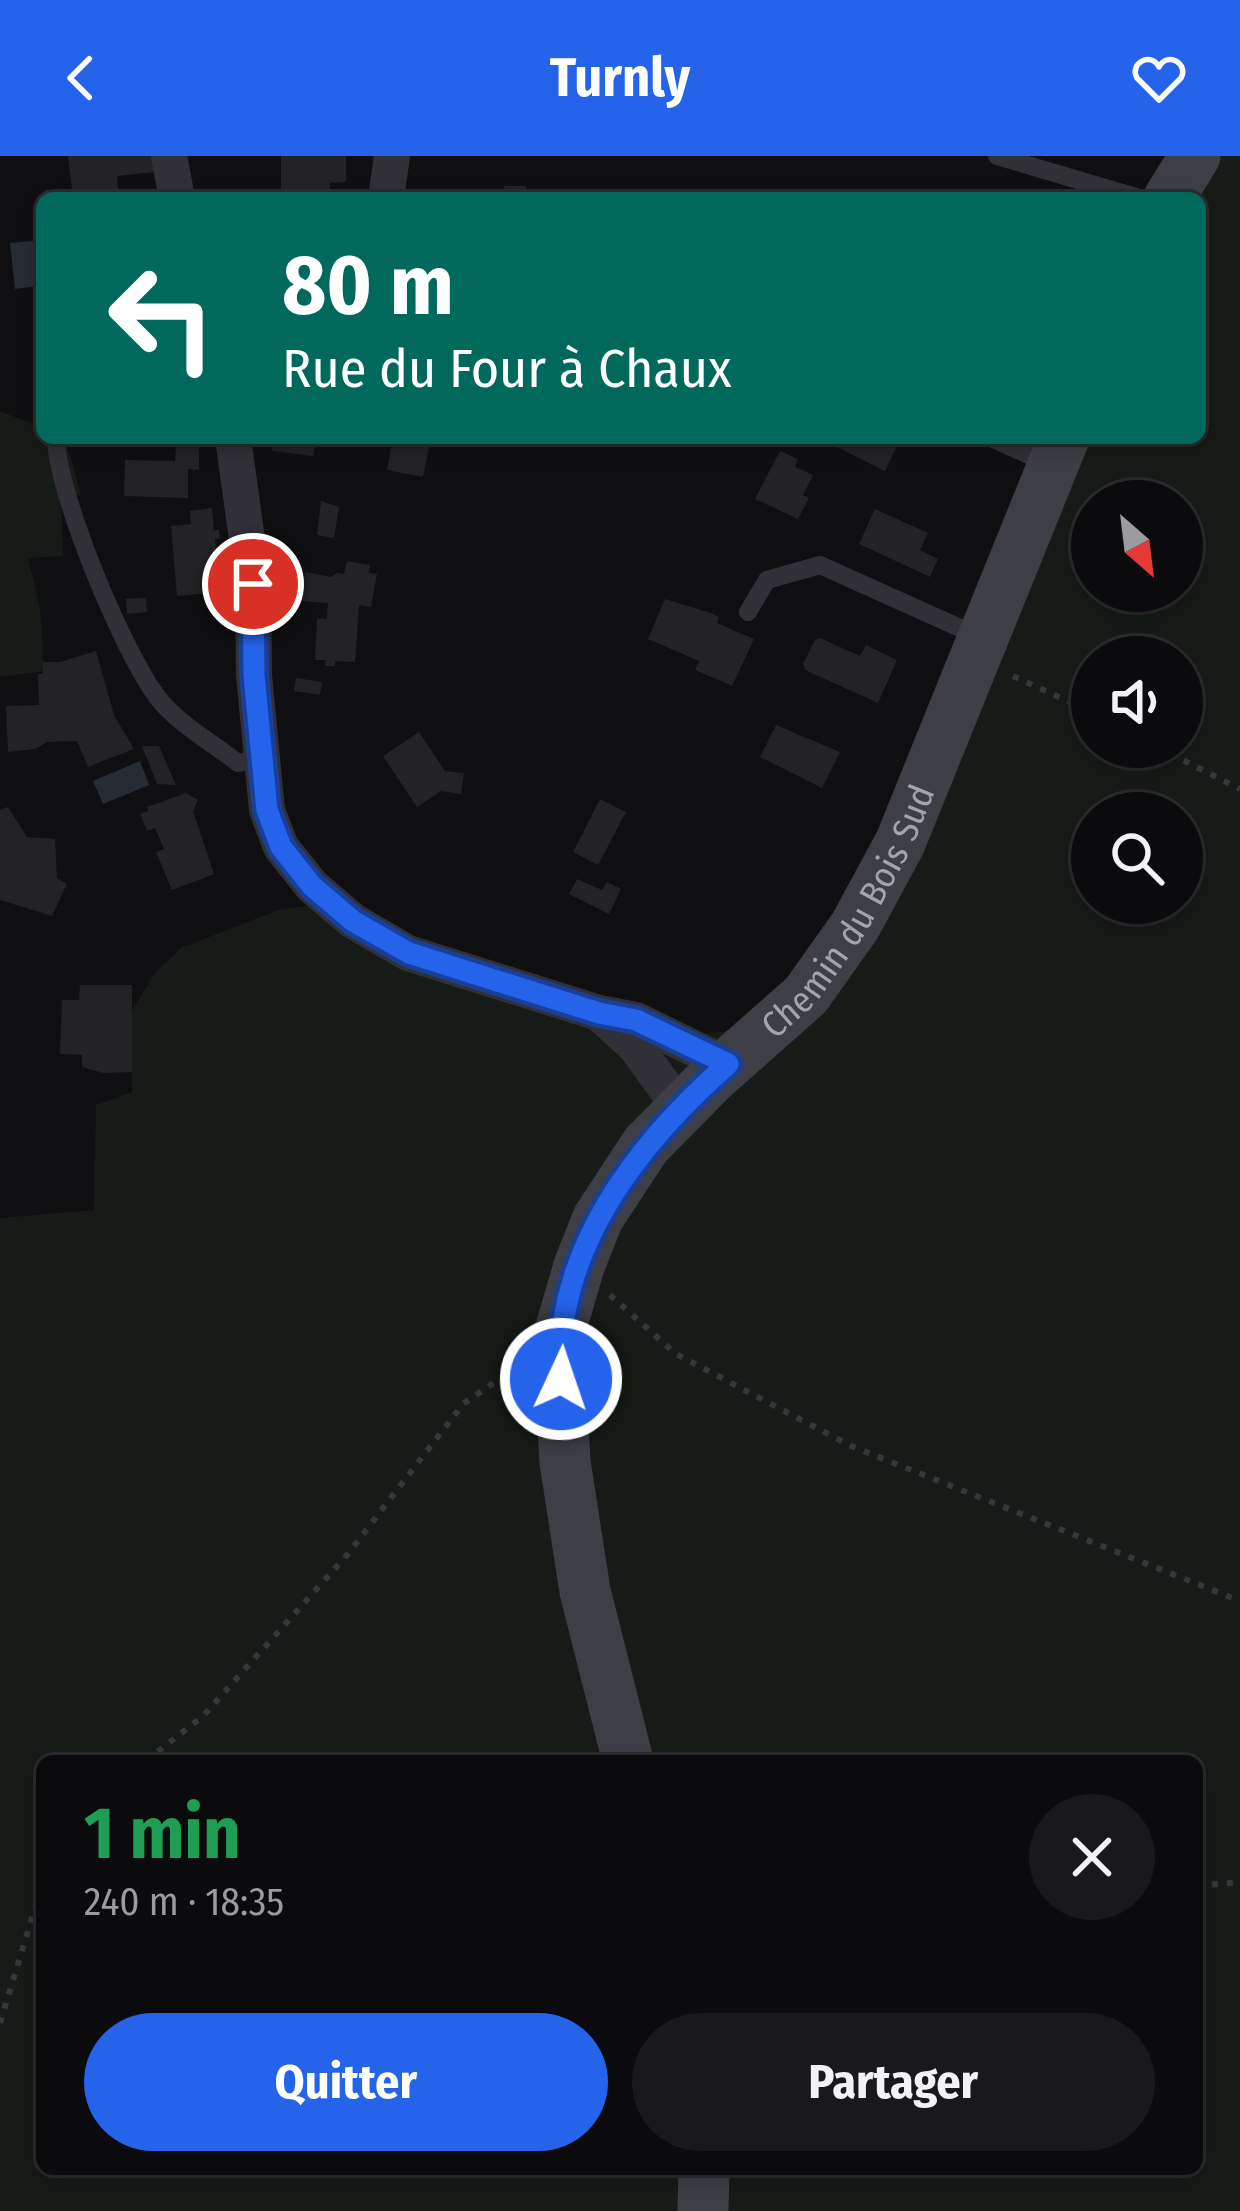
<!DOCTYPE html>
<html lang="fr">
<meta charset="utf-8">
<style>
body{margin:0;font-family:"Fira Sans Condensed",sans-serif;background:#19191b;color:#f1f3f6;height:100vh;display:flex;flex-direction:column;font-size:45px;white-space:nowrap}
*{box-sizing:border-box;margin:0}
p{font-size:39px;color:#9a9b9d}
.icon{flex:none;width:66px;height:66px;fill:none;stroke:currentColor;stroke-width:2;stroke-linecap:round;stroke-linejoin:round}
.map{position:relative;flex:1;overflow:hidden}
.side{position:absolute;left:36px;top:1599px;width:1167px;height:420px;display:flex;flex-direction:column;background:#0b0b0d;border-radius:18px;box-shadow:0 6px 18px #0003,0 0 0 3px #2b2b2e}
.side>*{flex:none}
.guide{position:absolute;left:36px;top:36px;width:1170px;height:252px;border-radius:18px;box-shadow:0 6px 18px #0003,0 0 0 3px #2b2b2e;background:#00695c;color:#fff;overflow:hidden}
.needle{width:78px;rotate:152deg}
.controls{position:absolute;left:1071px;top:324px;display:grid;gap:24px}
.controls a{display:grid;place-items:center;width:132px;height:132px;border-radius:50%;background:#0b0b0d;box-shadow:0 6px 18px #0003,0 0 0 3px #2b2b2e;font-size:60px}
.pin{position:absolute;display:grid;place-items:center;width:102px;height:102px;color:#fff;margin:-51px;border:6px solid #fff;border-radius:50%;box-shadow:0 3px 12px #0007}
.me{position:absolute;width:132px;margin:-66px;rotate:3deg;stroke-linejoin:round;filter:drop-shadow(0 0 9px #0008)}
.turn{display:flex;align-items:center;gap:42px;height:252px;padding:0 48px;font-size:54px}
.turn .icon{width:156px;height:156px;stroke-width:2.5}
.turn b{display:block;font-size:84px;line-height:102px}
.round{display:grid;place-items:center;flex:none;width:126px;height:126px;border-radius:63px;background:#19191b}
.headline{display:flex;align-items:center;justify-content:space-between;height:204px;padding:0 48px}
h1{font-size:72px;font-weight:700;line-height:90px;color:#1e9e55}
.button{display:flex;gap:24px;margin-top:auto;padding:24px 48px}
.button a{flex:1;height:138px;border-radius:72px;background:#2563eb;color:#fff;font-size:48px;font-weight:700;line-height:138px;text-align:center}
.button a+a{background:#19191b;color:#f1f3f6}
header{display:flex;justify-content:space-between;align-items:center;height:156px;padding:0 48px;background:#2563eb;color:#fff;font-size:54px;font-weight:700}
.map>svg:first-child{display:block}
.green{fill:#161b17;fill-rule:evenodd}
.water{fill:#262c34}
.building{fill:#232225}
.lines{fill:none;stroke-linecap:round;stroke-linejoin:round}
.path{stroke:#36373d;stroke-width:6;stroke-dasharray:6 9;stroke-linecap:butt}
.lane{stroke:#303036;stroke-width:18}
.street{stroke:#303036;stroke-width:36}
.secondary{stroke:#3e3f46;stroke-width:51}
.route-casing{stroke:#184099;stroke-width:30}
.route{stroke:#2563eb;stroke-width:21}
.labels{text-anchor:middle;stroke-width:12;stroke-linejoin:round;paint-order:stroke}
.street-label{font-size:36px;fill:#a0a3b2;stroke:#0a0a0c}
</style>
<header><svg class="icon" aria-label="back" viewBox="0 0 24 24"><path d="M15 5l-7 7 7 7"/></svg>Turnly<svg class="icon" aria-label="heart" viewBox="0 0 24 24"><path d="M12 20l-8-8c-3-5 5-10 8-4 3-6 11-1 8 4z"/></svg></header>
<div class="map">
<svg width="1240" height="2055" viewBox="0 0 1240 2055">
<rect width="100%" height="100%" fill="#0f0f11"/>
<path class="green" d="M1177 0H1240V2055H0V1062L94 1054 96 949 132 936V855L155 817 181 792 278 754 307 750 382 767 514 825 684 878 735 875 839 769 1049 282H1200V42H1149ZM1092 345H1182V435H1092ZM1092 501H1182V591H1092ZM1092 657H1182V747H1092ZM42 1605H1197V2013H42Z
M0 255 42 272V282H65L81 339 61 340 63 400 28 402 40 452 44 515 0 521Z"/>
<path class="water" d="M33 85 38 130 15 133 10 87Z
M140 605 149 629 103 648 93 625Z"/>
<path class="building" d="M68 0H152L155 16 117 20 119 42H73Z
M281 0H346V26L330 27V42H281Z
M504 30H526L528 42H505Z
M159 282 199 287V314L188 313V342L124 340 125 304 175 305 176 286H159Z
M273 282H316L313 300 272 295Z
M393 282H431L423 321 387 314Z
M834 282H901L885 315 831 288Z
M780 295 798 303 795 311 813 319 803 339 809 342 798 363 755 343Z
M321 345 339 351 334 382 317 379Z
M212 352 214 374H219L220 383H215L220 436 177 440 171 370 191 368 190 355Z
M875 353 928 377 920 394 938 403 930 421 859 388Z
M274 396 297 399 295 412 273 410Z
M347 405 370 409 369 417 377 418 371 451 359 449 355 506 335 505V510H325L326 504H315L317 462 327 463 328 447 300 445 305 416 331 421 337 417 344 418Z
M146 442 147 456 127 458 126 443Z
M665 443 711 457 719 461 717 467 754 483 732 530 695 514 699 505 648 483Z
M820 482 860 500 866 489 897 504 878 547 805 514 803 508 815 484Z
M96 495 114 559 134 593 88 611 77 585 47 586 35 593 8 596 6 550 39 549 38 518H43V506H60Z
M296 522 322 526 320 539 294 535Z
M776 569 840 596 822 632 760 601Z
M419 576 445 615 464 617 461 638 441 635 417 651 383 600Z
M142 590H159L176 629 157 628Z
M186 637 198 644 193 655 214 718 172 734 156 696 164 693 155 672 147 675 140 658 148 655 147 651Z
M600 643 626 656 598 709 573 696Z
M8 651 27 681 55 683 57 722 67 728 52 760 0 744V654Z
M577 723 602 734 607 726 621 733 609 758 569 738Z
M80 829H132V916L103 917 82 911V899L60 898 62 844H79Z"/>
<g class="lines">
<path class="path" d="M1013 520 1092 556
M1157 591 1240 633
M610 1139 676 1198 851 1290 1240 1445
M146 1605 203 1560 347 1399 463 1248 521 1208
M1197 1730 1240 1726
M0 1867 42 1729"/>
<path class="lane" d="M997 0 1139 42
M56 282C57 338 123 496 158 542 177 567 213 587 238 607L261 603
M991 282 1049 308
M748 456 767 424 820 409 980 481"/>
<path class="street" d="M169 0 177 42
M386 42 392 0
M233 282 253 427 254 519 267 654 281 691 312 730 353 765 408 797 599 857 636 864 728 909
M602 860 635 890 681 953"/>
<g class="secondary">
<path d="M1169 42 1195 0"/>
<path id="s1" d="M628 1605 585 1435 565 1306 558 1182 579 1110 598 1062 646 989 710 924 806 839 855 770 900 687 1064 282"/>
<path d="M703 2055 704 2013"/>
</g>
</g>
<g class="lines">
<g class="route-casing">
<path id="route" d="M253 428 254 519 267 654 281 691 312 730 353 765 409 797 599 857 636 864 728 908C637 988 553 1096 561 1223"/>
</g>
<use href="#route" class="route"/>
</g>
<g class="labels">
<g class="street-label">
<text dy="13" stroke="none"><textPath href="#s1" startOffset="957">Chemin du Bois Sud</textPath></text>
</g>
</g>
</svg>
<div class="controls">
<a><svg class="needle" viewBox="-14 -14 28 28"><path d="M0-13l5 13h-10z" fill="#e53935"/><path d="M0 13l5-13h-10z" fill="#9a9b9d"/></svg></a>
<a><svg class="icon" aria-label="sound" viewBox="0 0 24 24"><path d="M4 9h4l5-4v14l-5-4H4zM17 9q2 3 0 6"/></svg></a>
<a><svg class="icon" aria-label="search" viewBox="0 0 24 24"><circle cx="10" cy="10" r="6"/><path d="M15 15l6 6"/></svg></a>
</div>
<div class="pin" style="left:253px;top:428px;background:#d93025"><svg class="icon" aria-label="arrive" viewBox="0 0 24 24"><path d="M6 21V4h12l-3 4 3 4H6"/></svg></div>
<svg class="me" style="left:561px;top:1223px" viewBox="-20 -20 40 40"><circle r="17" fill="#2563eb" stroke="#fff" stroke-width="3"/><path d="M0-11L8 9 0 5-8 9z" fill="#fff"/></svg>
<div class="guide">
<div class="turn"><svg class="icon" aria-label="left" viewBox="0 0 24 24"><path d="M17 20v-9H6M10 6l-5 5 5 5"/></svg><div><b>80 m</b>Rue du Four à Chaux</div></div>
</div>
<section class="side">
<div class="headline"><div><h1>1 min</h1><p>240 m · 18:35</p></div><a class="round"><svg class="icon" aria-label="close" viewBox="0 0 24 24"><path d="M6 6l12 12M18 6L6 18"/></svg></a></div>
<div class="button"><a>Quitter</a><a>Partager</a></div>
</section>
</div>
